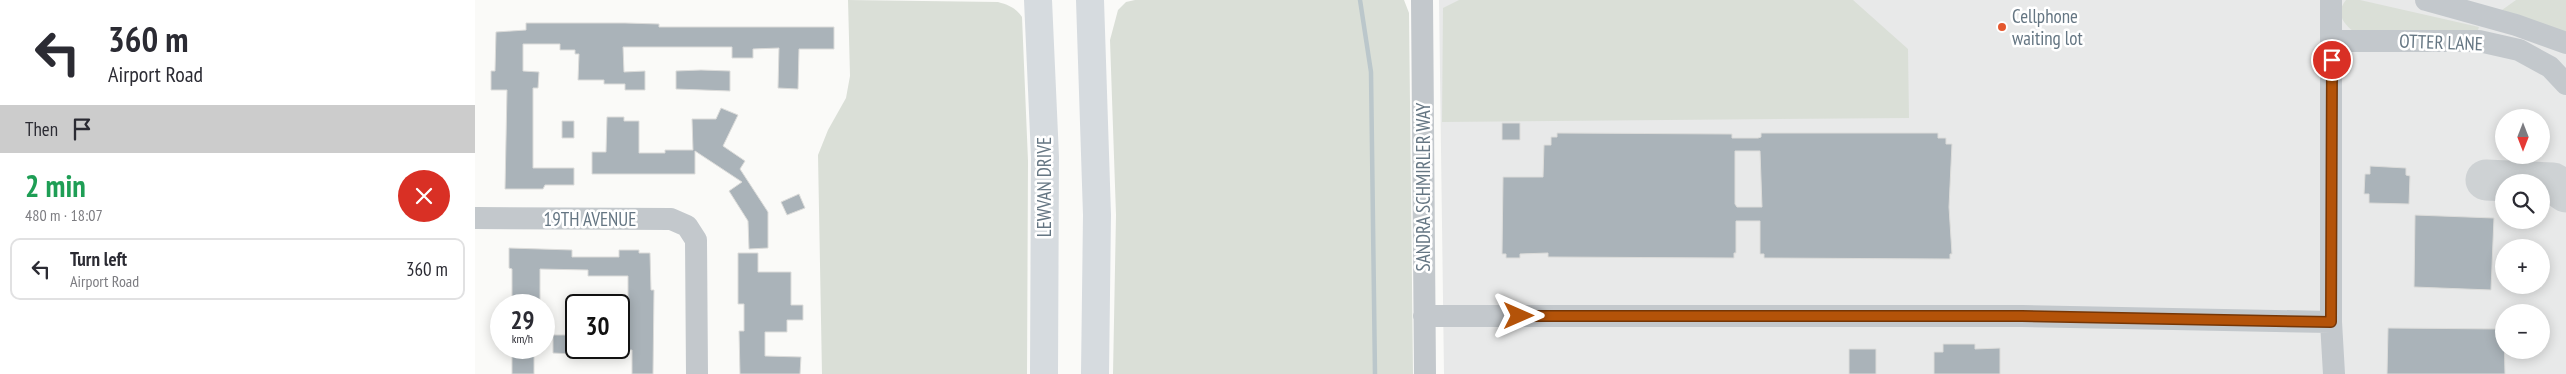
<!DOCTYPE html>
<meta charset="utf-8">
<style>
body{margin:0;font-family:"PT Sans Narrow",sans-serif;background:#f2f2f3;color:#2b2b33;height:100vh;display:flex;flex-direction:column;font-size:19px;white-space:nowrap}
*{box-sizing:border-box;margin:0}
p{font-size:16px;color:#7c7c81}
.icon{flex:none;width:28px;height:28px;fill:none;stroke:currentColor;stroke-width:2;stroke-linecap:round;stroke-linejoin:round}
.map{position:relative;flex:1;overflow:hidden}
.panel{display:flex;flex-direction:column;background:#fff;width:475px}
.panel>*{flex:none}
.guide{background:#fff;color:#2b2b33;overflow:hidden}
.needle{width:32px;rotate:180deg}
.fabs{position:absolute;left:2020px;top:109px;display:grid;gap:10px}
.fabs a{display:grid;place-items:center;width:55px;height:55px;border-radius:50%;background:#fff;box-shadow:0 2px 12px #0003;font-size:25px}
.speed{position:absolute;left:15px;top:294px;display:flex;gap:10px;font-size:25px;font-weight:700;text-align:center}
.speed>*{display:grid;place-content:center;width:65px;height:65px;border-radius:50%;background:#fff;box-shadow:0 2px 12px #0003;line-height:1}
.speed small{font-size:12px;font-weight:400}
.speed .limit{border:2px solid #111;border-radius:8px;background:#fff;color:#111}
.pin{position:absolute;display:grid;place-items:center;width:42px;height:42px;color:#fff;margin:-21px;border:2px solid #fff;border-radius:50%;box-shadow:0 1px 5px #0007}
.me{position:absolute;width:55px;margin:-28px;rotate:90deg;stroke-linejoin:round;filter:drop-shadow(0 0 4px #0008)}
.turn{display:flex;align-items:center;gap:18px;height:105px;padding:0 25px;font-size:22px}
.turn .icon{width:65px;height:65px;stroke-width:2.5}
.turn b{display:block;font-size:35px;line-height:42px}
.then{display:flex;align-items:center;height:48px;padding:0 25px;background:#0003;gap:10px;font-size:19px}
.round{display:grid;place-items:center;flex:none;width:52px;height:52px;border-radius:26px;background:#f2f2f3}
.summary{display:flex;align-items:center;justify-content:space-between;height:85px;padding:0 25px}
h1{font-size:30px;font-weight:600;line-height:38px;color:#1e9e55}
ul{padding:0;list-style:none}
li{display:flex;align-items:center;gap:15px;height:62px;margin:0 10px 8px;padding:0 15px;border:2px solid #e1e1e2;border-radius:10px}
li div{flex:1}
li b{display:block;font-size:19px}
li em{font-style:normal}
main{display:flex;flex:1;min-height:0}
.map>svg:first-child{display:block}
.built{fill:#e8e9e9;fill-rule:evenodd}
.green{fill:#dadfd7}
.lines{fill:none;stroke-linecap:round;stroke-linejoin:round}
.stream{stroke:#bbc7cb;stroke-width:4.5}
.taxiway{stroke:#ced2d4;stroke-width:41}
.building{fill:#aab3b9;stroke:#dcdcda;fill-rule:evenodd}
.minor{stroke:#c3c8cc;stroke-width:22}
.major{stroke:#d6dbdf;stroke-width:28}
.route-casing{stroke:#753606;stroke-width:12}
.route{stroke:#b45309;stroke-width:9}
.poi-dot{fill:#e4572e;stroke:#fff;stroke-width:2}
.labels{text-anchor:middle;stroke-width:5;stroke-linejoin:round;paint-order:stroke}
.poi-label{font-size:19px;fill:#657683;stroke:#fff;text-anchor:start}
.street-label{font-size:19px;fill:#657683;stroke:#fff}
</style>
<main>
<section class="panel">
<div class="guide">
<div class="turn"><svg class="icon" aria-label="left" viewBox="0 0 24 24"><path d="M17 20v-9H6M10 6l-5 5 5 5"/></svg><div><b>360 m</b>Airport Road</div></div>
<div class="then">Then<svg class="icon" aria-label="arrive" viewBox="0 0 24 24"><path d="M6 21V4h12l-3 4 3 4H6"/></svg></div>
</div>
<div class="summary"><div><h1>2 min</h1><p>480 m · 18:07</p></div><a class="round" style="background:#d93025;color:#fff"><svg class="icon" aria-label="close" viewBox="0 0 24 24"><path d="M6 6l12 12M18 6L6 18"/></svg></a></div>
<ul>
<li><svg class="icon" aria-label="left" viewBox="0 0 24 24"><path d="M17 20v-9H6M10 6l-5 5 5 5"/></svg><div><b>Turn left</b><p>Airport Road</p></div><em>360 m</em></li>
</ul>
</section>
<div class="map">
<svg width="2091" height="374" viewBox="0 0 2091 374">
<rect width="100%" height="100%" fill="#fafaf8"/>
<path class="built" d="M964 0H2091V374H969ZM2029 118H2066V155H2029ZM2029 182H2066V220H2029ZM2029 248H2066V285H2029ZM2029 312H2066V350H2029Z"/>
<path class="green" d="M373 0 523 2C534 5 541 8 547 17L553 161 552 374H347L343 155 353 130 371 98 375 76Z
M660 0H929L934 13 938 374H638L641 215 635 40 643 10 651 2Z
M984 0H1378L1433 49 1434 118 967 122 968 8Z
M1871 0H1885L2004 27 2002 33 1878 31C1867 23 1861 12 1871 0Z
M2041 0H2091V32L2027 10Z"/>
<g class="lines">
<path class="stream" d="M885 0 896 72 900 374"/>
<path class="taxiway" d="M2011 180 2078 183 2091 192"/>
</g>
<path class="building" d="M51 23H150L184 24V27H359V49H324L323 89 303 88 304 48 278 49V58H257V47H148L149 72 170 71V90H150V84H129V80H103L104 54H100V50H85V44H48V71L64 72 63 88H58V168H99V185H70L68 189H30L32 90H16V71H20L21 32 51 30Z
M226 70 255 71V91L201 89V71Z
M246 108 263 115 248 146 270 161 265 169 293 212V248L274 249 273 221 254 191 267 182 220 151V174H117V152H131L132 117H149V121H164V153H190V150H218L217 119H241Z
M87 121H99V138H87Z
M1027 123H1045V140H1027Z
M1082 133 1257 134V138H1283L1286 137V133H1463V138H1471V144H1477L1474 207 1477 254H1475V259L1289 258V254H1285V221H1261V253H1259V258L1073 257V253L1045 254V258H1031V254H1027L1028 177H1068L1069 145H1076V137H1082ZM1260 151H1285L1287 207H1262L1260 204Z
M1895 166 1931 168V175L1935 176 1934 204 1894 203V194H1889L1890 174H1895Z
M324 194 330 208 312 215 306 202Z
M1940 215 2019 218 2016 290 1939 287Z
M34 248 97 250V257H144V250H164V253H175L176 290H179L178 374H157V350H153V328L144 327V315H153V276H113V270L65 269V303H37V269L34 268Z
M263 253H283V272H316V305H328V320H312V332H290V356L326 357 325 374H265L264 331H269V304H263Z
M1913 328 2029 329 2030 374H1912Z
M78 335H99V354L78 353Z
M1468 344H1500V349L1525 348V374H1459V352H1468Z
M37 348H59V374H37Z
M1374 349H1401V374H1374Z"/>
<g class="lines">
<path class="minor" d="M947 0 950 374
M1856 0V322L1859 374
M1951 0 2041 25 2091 43
M1857 41H2004L2044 50 2075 67 2091 84
M0 218 196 219 212 226 221 240 222 374
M949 316H1547L1856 322"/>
<path class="major" d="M563 0 570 157 569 374
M615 0 622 215 620 374"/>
</g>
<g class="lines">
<g class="route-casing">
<path id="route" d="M1044 316H1547L1856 322 1857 60"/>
</g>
<use href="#route" class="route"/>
</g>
<circle class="poi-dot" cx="1527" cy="27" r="5"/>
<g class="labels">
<g class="poi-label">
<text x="1537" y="23">Cellphone<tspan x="1537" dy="22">waiting lot</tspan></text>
</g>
<g class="street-label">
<text transform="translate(1966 42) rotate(2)" y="7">OTTER LANE</text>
<text transform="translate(569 187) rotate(-90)" y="7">LEWVAN DRIVE</text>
<text transform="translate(948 187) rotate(-90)" y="7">SANDRA SCHMIRLER WAY</text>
<text x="115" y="226">19TH AVENUE</text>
</g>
</g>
</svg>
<div class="fabs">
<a><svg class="needle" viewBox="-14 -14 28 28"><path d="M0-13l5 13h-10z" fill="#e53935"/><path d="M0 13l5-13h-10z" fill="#7c7c81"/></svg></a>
<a><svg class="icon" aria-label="search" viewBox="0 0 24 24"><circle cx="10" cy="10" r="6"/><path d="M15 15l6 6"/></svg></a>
<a>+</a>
<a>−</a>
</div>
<div class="speed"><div>29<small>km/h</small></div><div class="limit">30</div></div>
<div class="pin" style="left:1857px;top:60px;background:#d93025"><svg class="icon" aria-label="arrive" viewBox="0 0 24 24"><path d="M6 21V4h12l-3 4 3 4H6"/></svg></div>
<svg class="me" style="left:1044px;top:316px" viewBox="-20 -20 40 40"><path d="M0-17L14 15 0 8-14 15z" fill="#b45309" stroke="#fff" stroke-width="4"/></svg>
</div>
</main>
